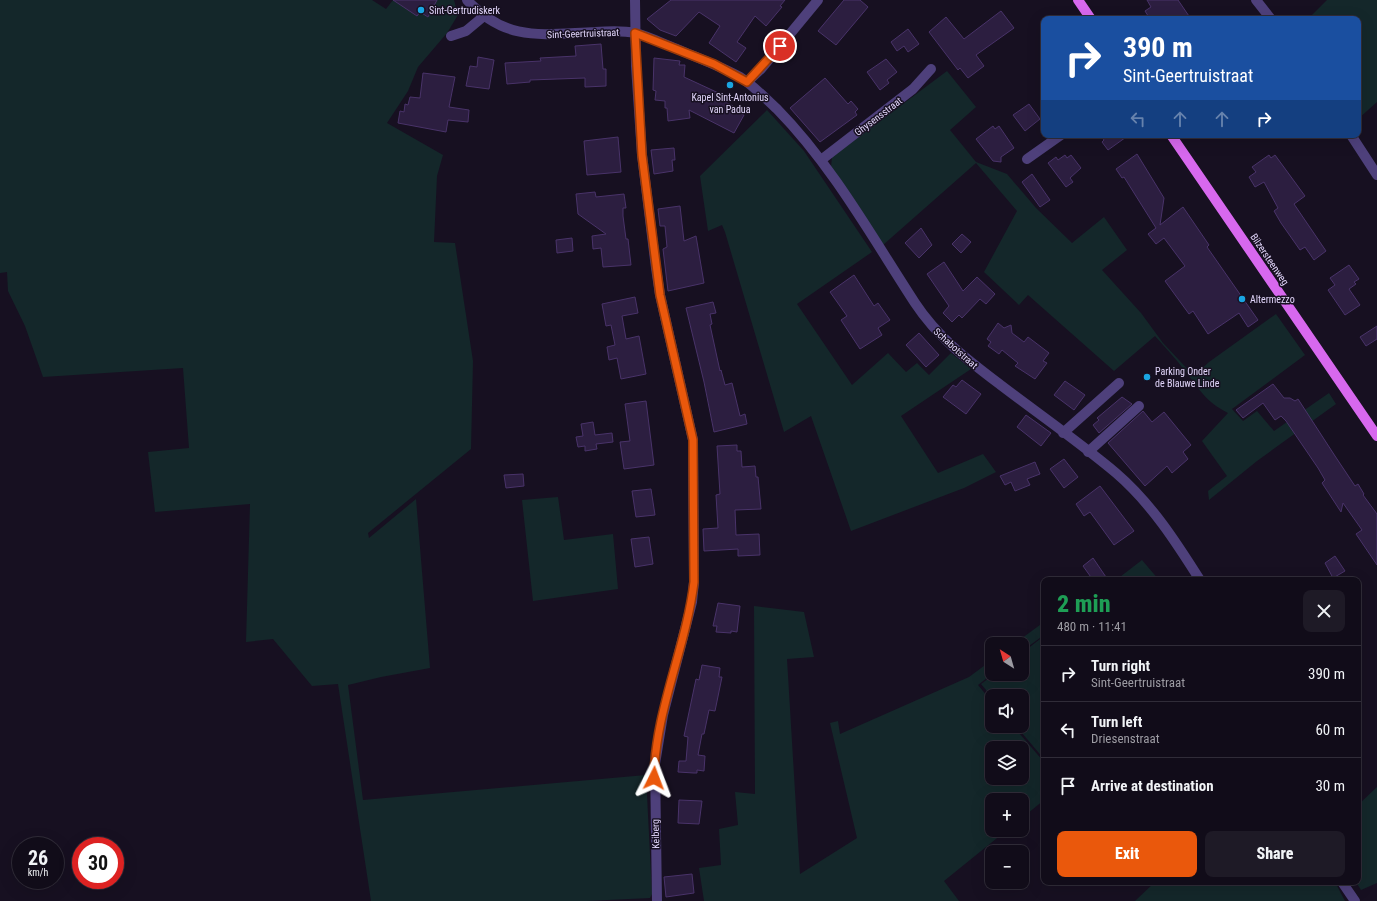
<!DOCTYPE html>
<meta charset="utf-8">
<style>
body{margin:0;font-family:"Roboto Condensed",sans-serif;background:#1e1a26;color:#f1f3f6;height:100vh;display:flex;flex-direction:column;font-size:15px;white-space:nowrap}
*{box-sizing:border-box;margin:0}
p{font-size:13px;color:#9c9ba2}
.icon{flex:none;width:22px;height:22px;fill:none;stroke:currentColor;stroke-width:2;stroke-linecap:round;stroke-linejoin:round}
.map{position:relative;flex:1;overflow:hidden}
.sheet{position:absolute;left:1041px;top:577px;width:320px;height:308px;display:flex;flex-direction:column;background:#110c19;border-radius:8px;box-shadow:0 4px 16px #0002,0 0 0 1px #302c38}
.sheet>*{flex:none}
.top-card{position:absolute;left:1041px;top:16px;width:320px;height:122px;border-radius:8px;box-shadow:0 4px 16px #0002,0 0 0 1px #302c38;background:#1a4fa0;color:#fff;overflow:hidden}
.needle{width:26px;rotate:323deg}
.fabs{position:absolute;left:985px;top:637px;display:grid;gap:8px}
.fabs a{display:grid;place-items:center;width:44px;height:44px;border-radius:8px;background:#110c19;box-shadow:0 4px 16px #0002,0 0 0 1px #302c38;font-size:20px}
.speed{position:absolute;left:12px;top:837px;display:flex;gap:8px;font-size:20px;font-weight:700;text-align:center}
.speed>*{display:grid;place-content:center;width:52px;height:52px;border-radius:50%;background:#110c19;box-shadow:0 4px 16px #0002,0 0 0 1px #302c38;line-height:1}
.speed small{font-size:10px;font-weight:400}
.speed .limit{border:6px solid #d22;background:#fff;color:#111}
.pin{position:absolute;display:grid;place-items:center;width:34px;height:34px;color:#fff;margin:-17px;border:2px solid #fff;border-radius:50%;box-shadow:0 1px 4px #0007}
.me{position:absolute;width:44px;margin:-22px;rotate:3deg;stroke-linejoin:round;filter:drop-shadow(0 0 3px #0008)}
.turn{display:flex;align-items:center;gap:14px;height:84px;padding:0 16px;font-size:18px}
.turn .icon{width:52px;height:52px;stroke-width:2.5}
.turn b{display:block;font-size:28px;line-height:34px}
.lanes{display:flex;align-items:center;height:38px;padding:0 16px;background:#0003;justify-content:center;gap:20px;direction:ltr}
.lanes .off{opacity:.35}
.round{display:grid;place-items:center;flex:none;width:42px;height:42px;border-radius:8px;background:#1e1a26}
.summary{display:flex;align-items:center;justify-content:space-between;height:68px;padding:0 16px}
h1{font-size:24px;font-weight:800;line-height:30px;color:#1e9e55}
.button{display:flex;gap:8px;margin-top:auto;padding:8px 16px}
.button a{flex:1;height:46px;border-radius:8px;background:#ea580c;color:#fff;font-size:16px;font-weight:800;line-height:46px;text-align:center}
.button a+a{background:#1e1a26;color:#f1f3f6}
ul{padding:0;list-style:none}
li{display:flex;align-items:center;gap:12px;height:56px;padding:0 16px;border-top:1px solid #302c38}
li div{flex:1}
li b{display:block;font-size:15px}
li em{font-style:normal}
.map>svg:first-child{display:block}
.green{fill:#14272a;fill-rule:evenodd}
.building{fill:#2c1e40;stroke:#493369}
.lines{fill:none;stroke-linecap:round;stroke-linejoin:round}
.minor{stroke:#4e407b;stroke-width:10}
.major{stroke:#d768ee;stroke-width:10}
.route-casing{stroke:#983908;stroke-width:10}
.route{stroke:#ea580c;stroke-width:7}
.poi-dot{fill:#1aa5e2;stroke:#171021;stroke-width:1.5}
.labels{text-anchor:middle;stroke-width:3;stroke-linejoin:round;paint-order:stroke}
.poi-label{font-size:10px;fill:#e1d5fa;stroke:#171021;text-anchor:start}
.street-label{font-size:10px;fill:#e1d5fa;stroke:#171021}
</style>
<div class="map">
<svg width="1377" height="901" viewBox="0 0 1377 901">
<rect width="100%" height="100%" fill="#171021"/>
<path class="green" d="M0 0H372L386 9 393 0 417 16 420 12 428 17 436 1 434 0H454L458 15 447 33 418 67 408 91 387 123 443 155 437 176 434 242 455 243 473 361 471 449 368 533 369 538 416 499 430 668 381 677 348 685 363 800 646 775 652 894 650 898 587 901H371L338 684 312 686 273 639 246 642 250 504 155 512 148 452 189 448 183 368 43 377 25 326 8 291 7 272 0 273Z
M1327 0H1377V102L1358 119V19H1308Z
M947 71 976 107 950 130 976 162 1007 174 1036 208 1072 243 1104 217 1127 250 1102 270 1141 313 1163 343 1194 376 1209 362 1276 314 1305 355 1232 409 1243 421 1257 411 1274 431 1329 393 1336 404 1257 461 1209 500 1208 491 1227 476 1202 441 1228 413C1205 401 1201 391 1185 371 1176 359 1165 347 1155 336L1114 371 1028 295 1019 305 984 272 1017 211 976 163 883 245 831 167 832 157Z
M767 110 804 151 872 252 797 304 852 385 888 353 906 372 917 363 929 375 951 353 971 369 901 416 938 473 983 454 996 472 964 488 851 531 811 416 784 432 725 232 722 225 708 231 700 176Z
M558 497 564 540 613 534 618 589 533 601 522 500Z
M1142 560 1159 580H1116Z
M754 606 804 612 814 657 787 659 800 874 857 838 830 723 838 721 840 734 969 677 992 660V674L978 685 992 702V726H1013L1044 762V800L1022 818V800H992V830H1007L944 881 959 901H704L699 868 721 865 719 829 738 825 735 792 755 794ZM992 748H1022V778H992Z
M1044 622V635L1022 651V644H1014Z
M1044 636V759L1016 726H1022V696L992 697 981 684 995 674H1022V653Z
M1377 787V883L1361 890 1356 882H1358V805Z
M1155 882H1335L1345 901H1135Z"/>
<path class="building" d="M393 0H437L428 17 420 12 417 16Z
M671 0H785L780 6 782 7 766 26 755 16 737 42 746 48 736 62 709 43 720 26 699 12 676 36 660 30 647 19Z
M844 0H860L868 7 836 45 818 31Z
M1147 0H1178L1191 19H1150L1145 11 1151 7Z
M1001 11 1014 28 976 55 984 66 968 78 960 68 958 70 929 32 946 17 964 39Z
M908 29 919 44 908 52 904 46 897 51 891 42Z
M601 44 603 69H606V86L585 87V78L530 80V82L507 84 505 63 541 61 540 58 576 56 575 46Z
M478 57 494 60 489 89 466 86 470 66 477 67Z
M654 58 680 61 679 65H685L684 77 725 96 721 100 733 106 732 109 744 115 734 133 689 110 690 118 668 121 667 108H665V101L655 100 656 91 653 90Z
M886 59 897 72 887 80 889 83 880 90 867 72Z
M423 73 455 77 449 107 469 110 468 122 448 120 446 132 398 123 400 111 404 112 405 104 408 105 410 97 420 98Z
M825 78 848 104 851 101 858 109 855 112 857 115 820 142 790 108Z
M1029 104 1040 119 1025 131 1013 115Z
M993 126 995 129 999 126 1014 148 1001 157V162L993 161 976 139Z
M1101 135H1129L1108 150 1102 142 1104 140Z
M618 137 621 172 587 175 584 141Z
M674 148 675 160H672L673 171 654 174 651 150Z
M1137 154 1164 198 1160 225 1183 207 1209 245 1207 247 1258 320 1248 327 1239 313 1208 334 1193 311 1189 314 1165 281 1185 266 1164 238 1156 244 1148 234 1156 228 1124 177 1122 178 1116 169Z
M1065 155 1067 158 1071 155 1081 168 1070 178 1073 182 1066 187 1048 163 1056 157 1058 160Z
M1269 155 1271 158 1275 155 1305 196 1294 204 1326 251 1314 260 1305 247 1300 250 1281 223 1274 211 1278 208 1264 182 1255 187 1249 177 1256 172 1252 167Z
M1032 174 1050 200 1040 207 1022 182Z
M595 192 596 197 624 194 626 208H623V216L626 239H628L631 265 603 267 601 248 593 249 592 236 606 234 578 214 576 194Z
M680 206 684 241 696 236 704 283 668 291 663 249 667 247 665 226H660L658 209Z
M921 228 932 245 919 258 905 243Z
M962 234 971 242 961 253 952 244Z
M572 238 573 251 557 253 556 240Z
M944 262 963 291 977 277 995 294 986 304 980 299 962 318 959 315 952 322 943 313 949 306 927 274Z
M1349 265 1359 279 1354 282 1356 284 1349 289 1360 305 1345 315 1328 290 1335 285 1330 278Z
M854 275 874 306 878 303 890 320 878 328 882 335 860 349 841 320 847 316 830 292Z
M635 297 638 313 622 316 626 339 639 336 646 374 621 379 617 358 609 360 607 347 615 345 611 325 606 326 602 304Z
M713 302 716 313 710 314 712 324 710 325 720 371 721 370 725 385 732 383 740 416 745 414 747 424 714 432 704 382 686 308Z
M998 323 1004 328 1011 325 1012 333 1024 342 1028 337 1049 353 1043 361 1047 363 1035 379 1015 366 1018 363 1002 350 999 354 988 346 991 342 987 339Z
M1377 326V339L1366 346 1360 337Z
M919 333 939 355 926 367 906 345Z
M962 380 981 394 966 414 943 397 953 385 956 387Z
M1065 381 1085 395 1074 410 1054 395Z
M1273 384 1284 398H1290L1295 401 1298 399 1335 456 1355 486 1358 484 1364 494 1363 495 1377 514V565L1356 534 1362 530 1343 503 1341 512 1322 483 1325 480 1318 468 1286 421 1281 416 1275 420 1263 403 1243 418 1236 410Z
M1122 397 1132 404 1099 433 1093 425 1099 420 1097 418Z
M646 401 654 465 624 469 620 442 630 441 625 404Z
M1143 411 1152 422 1164 412 1191 445 1183 452 1188 459 1172 473 1167 466 1145 486 1108 443Z
M1026 415 1051 433 1041 446 1017 427Z
M593 422 595 435 612 433 613 442 596 444 597 449 585 451V446L578 447 576 437 583 436 581 424Z
M737 445V451H741L742 467 755 466 756 477H758L761 509 735 510 736 535 759 534 760 555 738 556V549L704 551 703 529 718 528 716 495 720 494 717 446Z
M1064 459 1078 477 1064 488 1050 469Z
M1035 462 1040 474 1027 479 1030 485 1015 491 1011 482 1005 485 1000 476Z
M523 474 524 486 506 488 504 475Z
M1100 486 1134 531 1114 545 1090 512 1084 516 1076 504Z
M651 489 655 515 636 517 632 491Z
M649 537 653 564 635 567 631 539Z
M1335 556 1345 571 1333 578 1325 563Z
M1093 558 1108 580H1093L1083 566Z
M718 603 740 606 737 632 731 631V633L716 632 717 626H713Z
M702 665 720 668 719 677H722L715 711 709 710 704 734H702L698 755 705 756 704 771 697 770V773H694L678 772 679 761H686L688 737 684 736 696 679 699 680Z
M679 800 702 801 699 824 678 823Z
M692 874 694 893 666 897 664 877Z"/>
<g class="lines">
<path class="minor" d="M467 0C507 43 543 34 595 32 608 31 622 30 635 33 649 36 663 44 677 49 698 58 720 66 740 77 754 86 765 98 777 109 832 165 872 237 915 303 938 338 969 361 1002 386 1040 415 1079 442 1116 473 1151 503 1176 542 1200 580
M635 0 636 66 642 155 656 268 660 295 693 440 694 582 692 602 663 715 655 764 657 901
M1256 0 1271 19
M451 36 466 31 484 16
M747 82 761 69 818 0
M1351 135 1377 175
M1027 159 1061 135
M821 160 913 89 931 69
M1063 433 1119 383
M1088 452 1139 406
M1342 882 1355 901"/>
<path class="major" d="M1078 0 1091 19
M1171 135 1377 436"/>
</g>
<g class="lines">
<g class="route-casing">
<path id="route" d="M654 778C655 711 686 648 694 582L693 440 660 295 642 155 635 33 714 64 747 82 780 46"/>
</g>
<use href="#route" class="route"/>
</g>
<g class="poi-dot">
<circle cx="421" cy="10" r="4"/>
<circle cx="730" cy="85" r="4"/>
<circle cx="1242" cy="299" r="4"/>
<circle cx="1147" cy="377" r="4"/>
</g>
<g class="labels">
<g class="poi-label">
<text x="429" y="14">Sint-Gertrudiskerk</text>
<text x="730" y="101" text-anchor="middle">Kapel Sint-Antonius<tspan x="730" dy="12">van Padua</tspan></text>
<text x="1250" y="303">Altermezzo</text>
<text x="1155" y="375">Parking Onder<tspan x="1155" dy="12">de Blauwe Linde</tspan></text>
</g>
<g class="street-label">
<text transform="translate(583 33) rotate(-2)" y="4">Sint-Geertruistraat</text>
<text transform="translate(878 116) rotate(-37)" y="4">Ghysensstraat</text>
<text transform="translate(1270 259) rotate(56)" y="4">Bilzersteenweg</text>
<text transform="translate(956 348) rotate(42)" y="4">Schabotstraat</text>
<text transform="translate(655 834) rotate(-91)" y="4">Keiberg</text>
</g>
</g>
</svg>
<div class="fabs">
<a><svg class="needle" viewBox="-14 -14 28 28"><path d="M0-13l5 13h-10z" fill="#e53935"/><path d="M0 13l5-13h-10z" fill="#9c9ba2"/></svg></a>
<a><svg class="icon" aria-label="sound" viewBox="0 0 24 24"><path d="M4 9h4l5-4v14l-5-4H4zM17 9q2 3 0 6"/></svg></a>
<a><svg class="icon" aria-label="layers" viewBox="0 0 24 24"><path d="M12 4l9 5-9 5-9-5zM3 14l9 5 9-5"/></svg></a>
<a>+</a>
<a>−</a>
</div>
<div class="speed"><div>26<small>km/h</small></div><div class="limit">30</div></div>
<div class="pin" style="left:780px;top:46px;background:#d93025"><svg class="icon" aria-label="arrive" viewBox="0 0 24 24"><path d="M6 21V4h12l-3 4 3 4H6"/></svg></div>
<svg class="me" style="left:654px;top:778px" viewBox="-20 -20 40 40"><path d="M0-17L14 15 0 8-14 15z" fill="#ea580c" stroke="#fff" stroke-width="4"/></svg>
<div class="top-card">
<div class="turn"><svg class="icon" aria-label="right" viewBox="0 0 24 24"><path d="M7 20v-9h11M14 6l5 5-5 5"/></svg><div><b>390 m</b>Sint-Geertruistraat</div></div>
<div class="lanes"><svg class="icon off" aria-label="left" viewBox="0 0 24 24"><path d="M17 20v-9H6M10 6l-5 5 5 5"/></svg><svg class="icon off" aria-label="ahead" viewBox="0 0 24 24"><path d="M12 20V5M6 11l6-6 6 6"/></svg><svg class="icon off" aria-label="ahead" viewBox="0 0 24 24"><path d="M12 20V5M6 11l6-6 6 6"/></svg><svg class="icon" aria-label="right" viewBox="0 0 24 24"><path d="M7 20v-9h11M14 6l5 5-5 5"/></svg></div>
</div>
<section class="sheet">
<div class="summary"><div><h1>2 min</h1><p>480 m · 11:41</p></div><a class="round"><svg class="icon" aria-label="close" viewBox="0 0 24 24"><path d="M6 6l12 12M18 6L6 18"/></svg></a></div>
<ul>
<li><svg class="icon" aria-label="right" viewBox="0 0 24 24"><path d="M7 20v-9h11M14 6l5 5-5 5"/></svg><div><b>Turn right</b><p>Sint-Geertruistraat</p></div><em>390 m</em></li>
<li><svg class="icon" aria-label="left" viewBox="0 0 24 24"><path d="M17 20v-9H6M10 6l-5 5 5 5"/></svg><div><b>Turn left</b><p>Driesenstraat</p></div><em>60 m</em></li>
<li><svg class="icon" aria-label="arrive" viewBox="0 0 24 24"><path d="M6 21V4h12l-3 4 3 4H6"/></svg><div><b>Arrive at destination</b></div><em>30 m</em></li>
</ul>
<div class="button"><a>Exit</a><a>Share</a></div>
</section>
</div>
